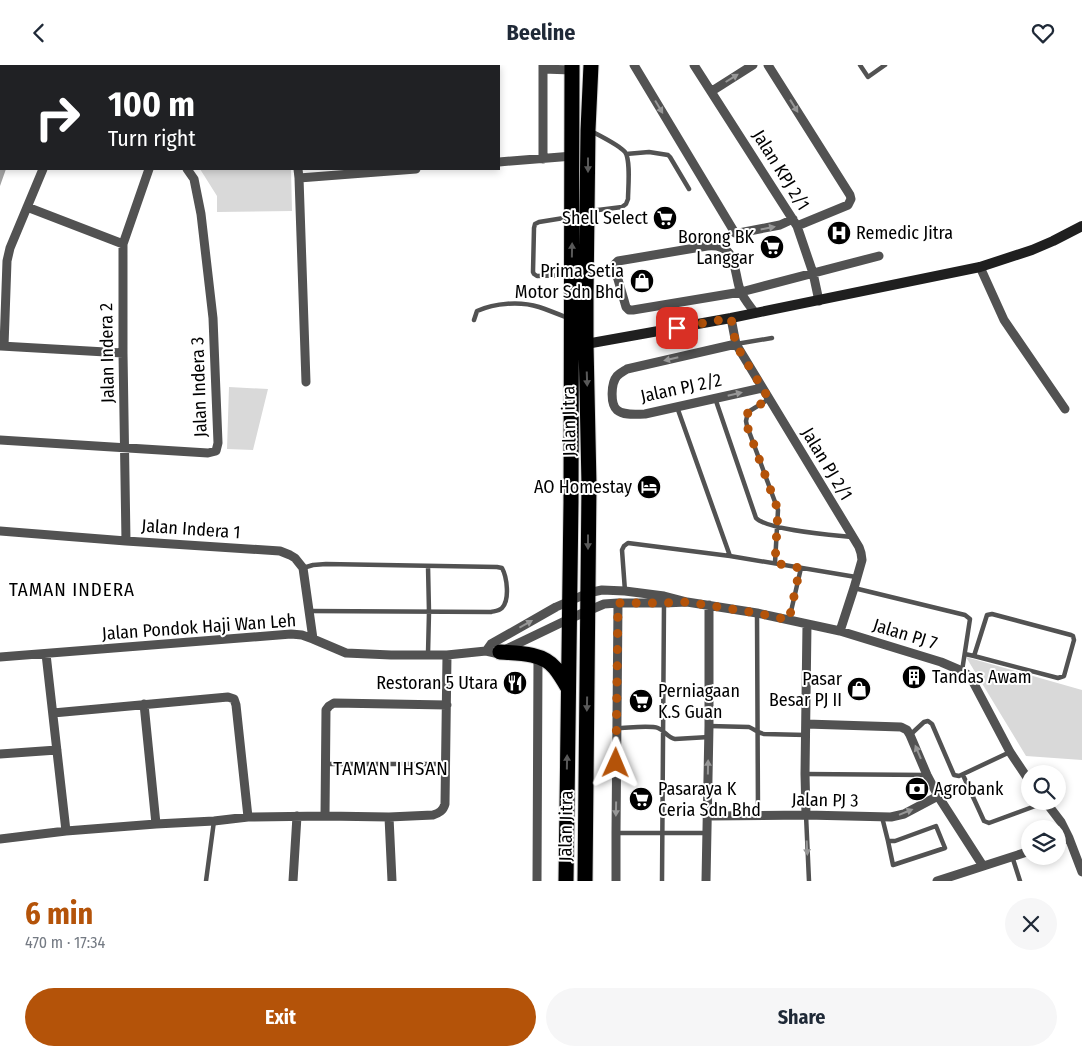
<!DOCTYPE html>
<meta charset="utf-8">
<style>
body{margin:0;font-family:"Fira Sans Condensed",sans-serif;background:#f6f6f7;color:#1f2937;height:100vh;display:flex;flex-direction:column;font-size:19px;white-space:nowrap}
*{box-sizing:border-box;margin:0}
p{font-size:16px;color:#747a83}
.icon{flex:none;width:28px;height:28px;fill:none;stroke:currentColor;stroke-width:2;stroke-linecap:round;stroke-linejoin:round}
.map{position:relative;height:816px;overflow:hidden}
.panel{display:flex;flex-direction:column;background:#fff;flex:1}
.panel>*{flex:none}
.hud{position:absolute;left:0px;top:0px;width:500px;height:105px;box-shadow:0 2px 8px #0003;background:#202124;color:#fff;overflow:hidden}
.tools{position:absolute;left:1021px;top:700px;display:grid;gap:10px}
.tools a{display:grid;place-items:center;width:45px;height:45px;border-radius:50%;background:#fff;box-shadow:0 2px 8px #0003;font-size:25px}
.pin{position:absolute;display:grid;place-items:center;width:42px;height:42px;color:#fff;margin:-21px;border-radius:10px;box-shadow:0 2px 8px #0006}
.me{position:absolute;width:55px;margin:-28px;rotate:1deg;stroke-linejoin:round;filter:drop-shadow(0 0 4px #0008)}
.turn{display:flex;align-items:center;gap:18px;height:105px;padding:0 25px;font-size:22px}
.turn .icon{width:65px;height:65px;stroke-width:2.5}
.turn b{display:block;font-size:35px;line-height:42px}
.round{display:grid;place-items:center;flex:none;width:52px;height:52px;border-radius:26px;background:#f6f6f7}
.summary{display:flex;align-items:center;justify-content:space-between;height:85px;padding:0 25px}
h1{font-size:30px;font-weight:700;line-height:38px;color:#b45309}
.action{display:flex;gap:10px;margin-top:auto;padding:10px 25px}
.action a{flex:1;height:58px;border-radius:30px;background:#b45309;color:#fff;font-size:20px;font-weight:700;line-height:58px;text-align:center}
.action a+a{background:#f6f6f7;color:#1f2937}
header{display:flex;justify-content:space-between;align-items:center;height:65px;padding:0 25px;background:#fff;font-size:22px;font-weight:700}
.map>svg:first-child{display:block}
.green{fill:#d9d9d9}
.water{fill:#a0a0a0}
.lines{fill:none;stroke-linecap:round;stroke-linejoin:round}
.highway-casing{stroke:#dbdbdb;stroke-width:17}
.lane{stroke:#525252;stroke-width:4.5}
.street{stroke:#525252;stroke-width:9}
.secondary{stroke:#1f1f1f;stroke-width:10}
.highway{stroke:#000;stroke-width:15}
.oneway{fill:#979797}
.oneway2{fill:#595959}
.route{stroke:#b45309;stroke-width:9;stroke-dasharray:0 16.2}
.labels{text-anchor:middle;stroke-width:4;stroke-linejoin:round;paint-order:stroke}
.street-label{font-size:18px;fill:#000;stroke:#fff}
.poi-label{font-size:18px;fill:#000;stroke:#fff;text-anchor:end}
.neighbourhood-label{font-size:19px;letter-spacing:1px;fill:#000;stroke:#fff}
</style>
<header><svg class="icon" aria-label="back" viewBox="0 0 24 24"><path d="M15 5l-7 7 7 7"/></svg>Beeline<svg class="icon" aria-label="heart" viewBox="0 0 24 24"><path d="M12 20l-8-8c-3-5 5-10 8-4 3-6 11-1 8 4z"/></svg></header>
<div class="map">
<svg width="1082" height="816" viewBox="0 0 1082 816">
<rect width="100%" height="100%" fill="#fff"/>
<path class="green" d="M200 104H291L292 146 217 147V131Z
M229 322 268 324 253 385 227 384Z
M966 592 1082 625V695L1026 691Z"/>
<path class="water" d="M0 0H52L51 1H1V104H6L0 121Z"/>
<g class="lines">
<g class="highway-casing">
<path id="highway" d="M500 587C519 588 543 588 555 603 560 609 564 616 568 623
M566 816 571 437 572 0
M585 816 589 420 586 279V231L588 65 591 0"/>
</g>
<path class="lane" d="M495 0V1
M860 0 868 12 885 0
M626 89 649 87 668 90 670 92 689 124
M590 146 622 142 626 139 628 134C628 124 631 95 625 87 619 80 600 71 591 66
M570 152 539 157 535 159 534 163 533 207 534 209 537 211 570 210
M474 255 477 246C495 238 520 236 539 242 548 245 558 249 568 253
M736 279 772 273
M715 333 756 453C767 465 833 470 852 472
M769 334 748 347 746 356 747 361 778 445 775 498
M677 342 730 491
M428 501 429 547 428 589
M303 503 313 500 326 499 497 502 502 503C507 512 510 535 502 543 499 546 495 546 491 547L309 546
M854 523 965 550 970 554 962 606
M625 526 622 485 624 481 628 478 730 491 856 512
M757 548 758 750
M789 555 801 503
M965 589 974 591 1058 613 1064 611 1074 575 1073 571 1071 570 992 549 987 550 974 591
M709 661 749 662C754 664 758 668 764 669L806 670
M617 663C627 663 650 660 658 663 665 666 668 673 675 674L709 672
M910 670 924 657 928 656 932 659 954 710 959 711 1010 687
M326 699H446
M805 709 927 710
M963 710 984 756 989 758 1046 737
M806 750 809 816
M882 752 888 776H895L936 761 945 783 893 800 888 776
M616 768H707
M1012 791 1020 816
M206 816 214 756
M662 816 664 538"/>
<path class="street" d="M257 0 258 1
M306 0V1
M446 0V1
M634 0 735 168H739L780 160 793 154
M694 0 797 161 813 208 819 236
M768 0 850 130 851 134 848 140 797 161
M84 1 85 0
M231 1 233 0
M543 4 572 5
M712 26 753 0
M543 94V0
M499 97 573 91
M298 104 299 113 306 317
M299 113 416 104
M27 142 123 179
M980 202 1004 255 1065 344
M755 248C750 241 743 233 740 225 733 203 737 178 707 181L618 196 615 199V204L626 242 629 245H633L741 227 879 191
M731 253 736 279 859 482 861 488 862 495 854 523 840 566
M736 279 627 304C624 306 620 308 617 311 611 318 610 339 617 345 624 351 637 349 645 349L762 323
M1 281 123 288
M4 281 7 196 10 183 43 104
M0 375 208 388 216 386 218 378 213 253 201 149 194 114 187 104
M0 466 126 476 280 486 290 490 295 493 303 503 313 574
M126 476 123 288V179L149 104
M486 586 491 579 556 542 588 528 602 525 625 526 664 531 687 537 757 548 840 566 941 597 962 606 968 610 972 615 1010 687 1030 717
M46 589 66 766
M0 592 291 569 302 570 313 574 346 588 391 590H447L486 586 495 588 500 587 569 554 604 539 618 538H664L687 537
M144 639 156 759
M53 648 228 632 234 634 236 640 248 752
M806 659 901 662 907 665 910 670 927 710 938 731 983 801
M0 689 57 685
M1045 736 1061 757 1069 773 1082 807
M806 750 805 709 807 559
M325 751 326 645 329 641 334 638 447 640
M707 751 806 750 891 752 904 749 938 731
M389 752 392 816
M0 774 66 766 156 759 214 756 248 752 325 751 389 752 433 750C439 748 443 746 445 739L447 590
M1058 776 1069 773
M293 816 297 751
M537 816 538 592
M616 816V768L618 538
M706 816 709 661V540
M937 816 1030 786"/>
<path class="secondary" d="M586 279 731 253 980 202 1032 185 1053 176 1082 161"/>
<use href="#highway" class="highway"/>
</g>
<defs><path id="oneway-solid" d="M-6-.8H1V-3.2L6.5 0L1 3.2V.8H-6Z" transform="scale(1.25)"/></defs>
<g class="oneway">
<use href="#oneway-solid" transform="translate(732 13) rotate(-32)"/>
<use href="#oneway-solid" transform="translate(794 41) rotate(58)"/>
<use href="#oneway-solid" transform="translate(659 42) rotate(59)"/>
<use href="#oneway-solid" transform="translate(768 163) rotate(-11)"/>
<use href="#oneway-solid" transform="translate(671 294) rotate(167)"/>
<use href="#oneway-solid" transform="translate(735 329) rotate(-13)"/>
<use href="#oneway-solid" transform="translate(526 559) rotate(-29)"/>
<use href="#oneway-solid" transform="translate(918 687) rotate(-113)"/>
<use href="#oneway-solid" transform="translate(708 702) rotate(-89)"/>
<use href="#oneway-solid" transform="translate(616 744) rotate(91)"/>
<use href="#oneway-solid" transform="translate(906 747) rotate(-22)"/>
<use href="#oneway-solid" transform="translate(807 783) rotate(87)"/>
</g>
<g class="oneway2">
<use href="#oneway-solid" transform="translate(588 100) rotate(90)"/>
<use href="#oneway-solid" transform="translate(572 185) rotate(-89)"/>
<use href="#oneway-solid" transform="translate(587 314) rotate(88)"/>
<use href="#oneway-solid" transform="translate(588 477) rotate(90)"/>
<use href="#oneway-solid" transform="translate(587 639) rotate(91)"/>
<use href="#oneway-solid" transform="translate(567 697) rotate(-89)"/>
</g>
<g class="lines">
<path class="route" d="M616 698 618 538H664L687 537 757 548 789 555 800 503 775 498 778 445 747 361 746 356 748 347 769 334 736 280 731 253 677 263"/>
</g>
<defs>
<g id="supermarket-disc" transform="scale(1.25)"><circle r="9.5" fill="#000" stroke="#fff"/><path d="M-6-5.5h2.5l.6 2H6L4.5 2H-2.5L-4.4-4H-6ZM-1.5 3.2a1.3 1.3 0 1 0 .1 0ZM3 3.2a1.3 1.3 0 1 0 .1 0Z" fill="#fff"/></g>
<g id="hospital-disc" transform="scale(1.25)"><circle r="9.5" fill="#000" stroke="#fff"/><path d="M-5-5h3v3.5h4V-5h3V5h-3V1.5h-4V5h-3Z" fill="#fff"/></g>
<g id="shop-disc" transform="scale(1.25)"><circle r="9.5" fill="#000" stroke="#fff"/><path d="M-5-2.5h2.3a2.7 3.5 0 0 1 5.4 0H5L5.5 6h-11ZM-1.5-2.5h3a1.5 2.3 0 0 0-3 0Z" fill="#fff"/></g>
<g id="hotel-disc" transform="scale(1.25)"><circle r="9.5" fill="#000" stroke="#fff"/><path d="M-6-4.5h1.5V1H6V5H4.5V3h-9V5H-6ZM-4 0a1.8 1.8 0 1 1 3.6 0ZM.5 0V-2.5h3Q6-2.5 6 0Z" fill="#fff"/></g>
<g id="building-disc" transform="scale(1.25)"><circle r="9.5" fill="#000" stroke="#fff"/><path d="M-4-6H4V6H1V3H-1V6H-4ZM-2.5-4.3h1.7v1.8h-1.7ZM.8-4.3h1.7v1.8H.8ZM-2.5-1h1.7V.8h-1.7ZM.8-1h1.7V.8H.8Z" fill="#fff"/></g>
<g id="restaurant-disc" transform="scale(1.25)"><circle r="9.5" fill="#000" stroke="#fff"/><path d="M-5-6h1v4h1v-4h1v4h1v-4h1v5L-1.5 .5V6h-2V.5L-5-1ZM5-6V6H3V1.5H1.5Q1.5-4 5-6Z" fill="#fff"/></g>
<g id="bank-disc" transform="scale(1.25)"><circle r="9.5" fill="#000" stroke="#fff"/><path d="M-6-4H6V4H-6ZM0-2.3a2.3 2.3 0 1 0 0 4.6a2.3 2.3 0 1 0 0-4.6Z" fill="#fff"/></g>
</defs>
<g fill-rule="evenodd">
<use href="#supermarket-disc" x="665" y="153"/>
<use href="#hospital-disc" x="839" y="168"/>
<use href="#supermarket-disc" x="772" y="182"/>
<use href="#shop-disc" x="642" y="216"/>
<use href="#hotel-disc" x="649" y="422"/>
<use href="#building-disc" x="914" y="612"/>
<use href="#restaurant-disc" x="515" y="618"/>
<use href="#shop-disc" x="859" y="624"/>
<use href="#supermarket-disc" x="641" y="636"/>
<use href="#bank-disc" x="917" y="724"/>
<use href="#supermarket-disc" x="641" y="734"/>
</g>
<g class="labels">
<g class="street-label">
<text transform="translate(781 105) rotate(58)" y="6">Jalan KPJ 2/1</text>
<text transform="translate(107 288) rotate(-91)" y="6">Jalan Indera 2</text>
<text transform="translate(199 322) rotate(-92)" y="6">Jalan Indera 3</text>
<text transform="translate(681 323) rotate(-12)" y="6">Jalan PJ 2/2</text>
<text transform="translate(569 356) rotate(-91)" y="6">Jalan Jitra</text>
<text transform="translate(827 399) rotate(59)" y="6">Jalan PJ 2/1</text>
<text transform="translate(191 464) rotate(4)" y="6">Jalan Indera 1</text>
<text transform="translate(199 562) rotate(-4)" y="6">Jalan Pondok Haji Wan Leh</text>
<text transform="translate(905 569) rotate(17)" y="6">Jalan PJ 7</text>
<text transform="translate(825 735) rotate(1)" y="6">Jalan PJ 3</text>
<text transform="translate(566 761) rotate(-89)" y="6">Jalan Jitra</text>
</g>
<g class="poi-label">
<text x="648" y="159">Shell Select</text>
<text x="856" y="174" text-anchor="start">Remedic Jitra</text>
<text x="754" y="178">Borong BK<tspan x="754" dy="21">Langgar</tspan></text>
<text x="624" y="212">Prima Setia<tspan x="624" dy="21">Motor Sdn Bhd</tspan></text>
<text x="632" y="428">AO Homestay</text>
<text x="932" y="618" text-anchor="start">Tandas Awam</text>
<text x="842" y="620">Pasar<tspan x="842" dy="21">Besar PJ II</tspan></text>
<text x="498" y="624">Restoran 5 Utara</text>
<text x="658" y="632" text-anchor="start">Perniagaan<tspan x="658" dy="21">K.S Guan</tspan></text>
<text x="658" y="730" text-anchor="start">Pasaraya K<tspan x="658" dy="21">Ceria Sdn Bhd</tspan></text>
<text x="934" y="730" text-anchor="start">Agrobank</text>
</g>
<g class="neighbourhood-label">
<text x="72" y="531">TAMAN INDERA</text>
<text x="391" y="710">TAMAN IHSAN</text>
</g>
</g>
</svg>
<div class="tools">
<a><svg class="icon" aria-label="search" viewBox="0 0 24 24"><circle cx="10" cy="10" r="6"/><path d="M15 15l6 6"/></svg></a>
<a><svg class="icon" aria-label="layers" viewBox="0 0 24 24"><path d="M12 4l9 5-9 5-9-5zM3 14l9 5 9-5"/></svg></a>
</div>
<div class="pin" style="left:677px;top:263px;background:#d93025"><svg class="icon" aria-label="arrive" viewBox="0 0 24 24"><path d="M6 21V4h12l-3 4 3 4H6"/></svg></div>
<svg class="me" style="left:616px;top:698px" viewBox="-20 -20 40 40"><path d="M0-17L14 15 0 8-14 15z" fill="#b45309" stroke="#fff" stroke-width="4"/></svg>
<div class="hud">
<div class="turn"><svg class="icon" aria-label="right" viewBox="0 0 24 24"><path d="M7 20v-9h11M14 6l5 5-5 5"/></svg><div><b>100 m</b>Turn right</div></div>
</div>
</div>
<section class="panel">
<div class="summary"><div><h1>6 min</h1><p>470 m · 17:34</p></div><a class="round"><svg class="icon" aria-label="close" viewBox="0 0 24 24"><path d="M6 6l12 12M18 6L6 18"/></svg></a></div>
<div class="action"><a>Exit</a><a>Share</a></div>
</section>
